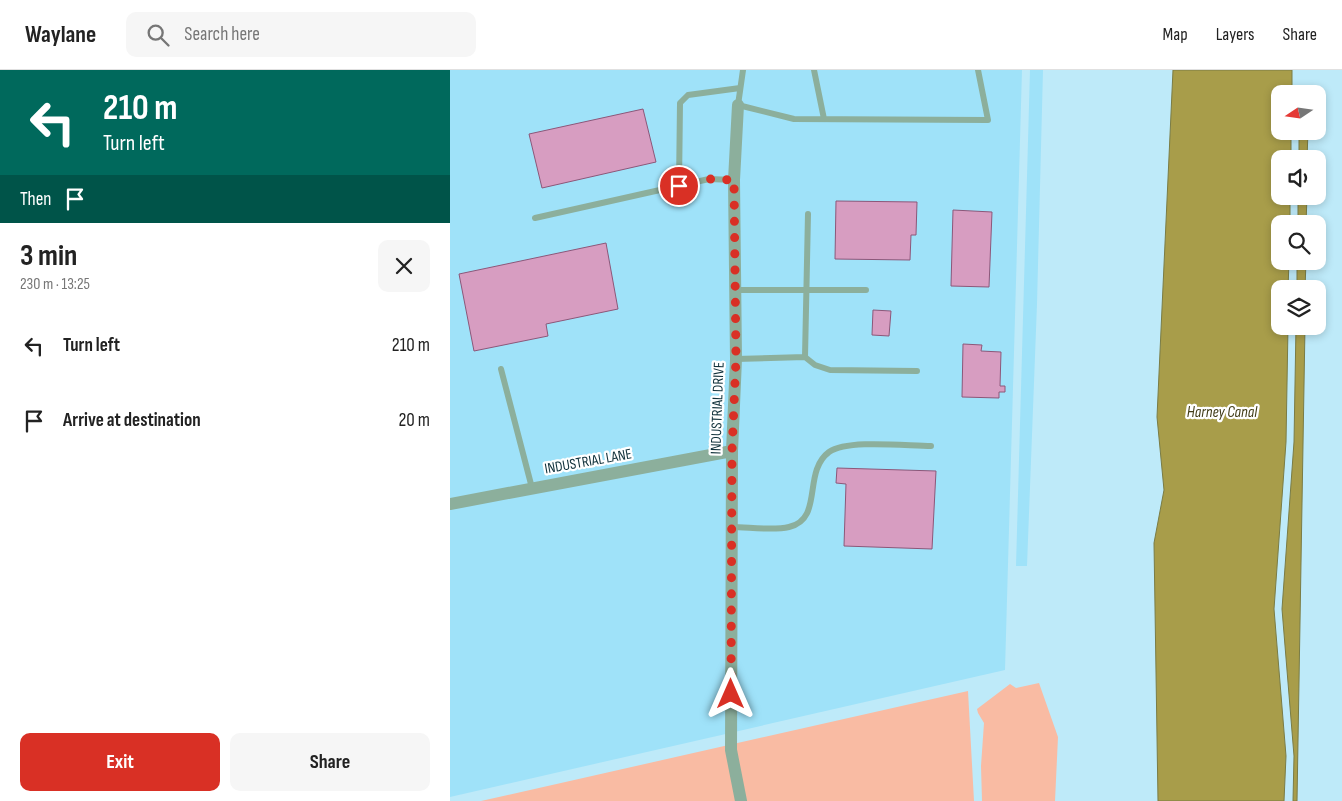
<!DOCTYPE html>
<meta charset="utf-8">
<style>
body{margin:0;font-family:"Sofia Sans Condensed",sans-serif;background:#f6f6f6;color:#222;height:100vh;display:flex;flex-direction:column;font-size:19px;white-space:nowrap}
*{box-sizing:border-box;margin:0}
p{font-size:16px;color:#767676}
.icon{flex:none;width:28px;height:28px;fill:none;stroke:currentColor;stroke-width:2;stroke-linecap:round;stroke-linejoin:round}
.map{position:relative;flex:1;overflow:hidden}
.side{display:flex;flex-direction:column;background:#fff;width:450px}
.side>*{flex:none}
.guide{background:#00695c;color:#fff;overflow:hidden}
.needle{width:32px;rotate:257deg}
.buttons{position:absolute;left:821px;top:15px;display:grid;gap:10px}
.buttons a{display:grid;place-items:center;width:55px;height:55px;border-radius:10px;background:#fff;box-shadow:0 2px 8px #0003;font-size:25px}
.pin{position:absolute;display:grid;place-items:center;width:42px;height:42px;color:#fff;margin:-21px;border:2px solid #fff;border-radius:50%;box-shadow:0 1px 5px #0007}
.me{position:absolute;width:55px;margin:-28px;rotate:0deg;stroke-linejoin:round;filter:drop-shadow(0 0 4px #0008)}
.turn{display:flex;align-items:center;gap:18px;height:105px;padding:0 20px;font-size:22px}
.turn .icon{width:65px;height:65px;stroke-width:2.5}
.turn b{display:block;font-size:35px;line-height:42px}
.then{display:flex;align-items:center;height:48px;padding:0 20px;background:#0003;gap:10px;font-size:19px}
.round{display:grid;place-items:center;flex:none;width:52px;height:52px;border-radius:10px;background:#f6f6f6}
.summary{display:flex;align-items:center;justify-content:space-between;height:85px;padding:0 20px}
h1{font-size:30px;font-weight:700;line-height:38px}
.cta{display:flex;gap:10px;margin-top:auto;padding:10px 20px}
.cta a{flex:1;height:58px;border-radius:10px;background:#d93025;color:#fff;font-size:20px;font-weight:700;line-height:58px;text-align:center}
.cta a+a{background:#f6f6f6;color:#222}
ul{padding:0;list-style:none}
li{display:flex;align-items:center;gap:15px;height:75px;padding:0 20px}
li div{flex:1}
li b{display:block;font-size:19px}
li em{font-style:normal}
header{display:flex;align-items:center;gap:30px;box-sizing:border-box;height:70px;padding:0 25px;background:#fff;border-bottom:1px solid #e0e0e0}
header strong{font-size:24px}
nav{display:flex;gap:28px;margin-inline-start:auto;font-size:18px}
.search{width:350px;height:45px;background:#f6f6f6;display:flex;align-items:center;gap:12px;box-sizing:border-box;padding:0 18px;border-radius:10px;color:#767676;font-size:19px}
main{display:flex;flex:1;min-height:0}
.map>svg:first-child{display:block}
.built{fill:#9fe2f9}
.green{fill:#f9bba3}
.water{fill:#a89d4a;stroke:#7a7c45}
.building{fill:#d79dc1;stroke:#8c5779}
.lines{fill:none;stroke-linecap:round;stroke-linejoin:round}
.lane{stroke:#8caf9c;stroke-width:6}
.street{stroke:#8caf9c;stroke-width:12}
.route{stroke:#d93025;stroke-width:9;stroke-dasharray:0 16.2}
.labels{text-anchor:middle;stroke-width:4.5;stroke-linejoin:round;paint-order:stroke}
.street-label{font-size:15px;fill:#0e2f39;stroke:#fff}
.water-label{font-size:16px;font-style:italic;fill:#423d19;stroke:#fff}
</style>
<header>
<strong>Waylane</strong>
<div class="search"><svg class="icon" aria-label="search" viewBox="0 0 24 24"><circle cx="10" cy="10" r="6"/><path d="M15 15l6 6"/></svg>Search here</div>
<nav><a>Map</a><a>Layers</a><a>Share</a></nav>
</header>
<main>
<section class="side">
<div class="guide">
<div class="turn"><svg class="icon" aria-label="left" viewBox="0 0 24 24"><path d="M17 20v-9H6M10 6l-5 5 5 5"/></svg><div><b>210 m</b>Turn left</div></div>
<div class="then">Then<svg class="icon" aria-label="arrive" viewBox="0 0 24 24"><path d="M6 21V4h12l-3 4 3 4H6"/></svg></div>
</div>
<div class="summary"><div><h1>3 min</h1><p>230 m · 13:25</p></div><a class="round"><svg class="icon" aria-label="close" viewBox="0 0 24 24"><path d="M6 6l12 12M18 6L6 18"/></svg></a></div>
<ul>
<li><svg class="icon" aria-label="left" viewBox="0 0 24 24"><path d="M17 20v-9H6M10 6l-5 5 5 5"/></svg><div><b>Turn left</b></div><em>210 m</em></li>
<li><svg class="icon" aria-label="arrive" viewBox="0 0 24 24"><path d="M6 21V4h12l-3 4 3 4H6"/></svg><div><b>Arrive at destination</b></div><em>20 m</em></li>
</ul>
<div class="cta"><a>Exit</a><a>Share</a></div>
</section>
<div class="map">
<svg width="892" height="731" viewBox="0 0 892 731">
<rect width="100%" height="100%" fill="#beeaf9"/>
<path class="built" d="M0 0H572L555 600 0 727Z
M580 0H593L587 234 577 496H566Z"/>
<path class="green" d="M589 613 608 667 605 731H532L531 696 534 653 528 643 527 639 560 614 566 618Z
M518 621 524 731H31Z"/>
<path class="water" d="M723 0H842V24H830V61H841V89H830V126H840V154H830V191H839L838 219H830V256H838L836 372 824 539 836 686 834 731H708L704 473 714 420 707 347Z
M849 61H858L857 89H849Z
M848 126H857L856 154H848Z
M847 191H856L855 219H847Z
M846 256H855L847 731H843L844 686 832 539 844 372Z"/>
<path class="building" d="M193 39 206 92 92 118 79 64Z
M386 131 467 132 466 165H461L460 190 385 189Z
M503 140 542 142 539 217 501 216Z
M156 173 168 239 96 254 98 266 24 281 9 204Z
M423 240 441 241 439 266 422 265Z
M513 274 532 275 531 281 551 282 550 316H555V322H549V328L512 327Z
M387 398 486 401 482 479 394 476 396 414 386 413Z"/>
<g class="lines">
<path class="lane" d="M293 0 288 35 344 49 538 50 528 0
M364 0 374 49
M229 116 230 33 238 25 290 18
M85 148 259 109 284 110
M284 220H416
M355 287 365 295 380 300 467 301
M286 289 355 287 358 144
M51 299 82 418
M282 457C298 457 323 461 339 457 374 449 352 402 379 382 398 369 457 376 481 376"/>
<path class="street" d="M288 35 284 110 286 289 282 381 281 680 291 731
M0 434 282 381"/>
</g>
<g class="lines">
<path class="route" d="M229 116 259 109 284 110 286 289 282 381 281 624"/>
</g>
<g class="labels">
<g class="street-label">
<text transform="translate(267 338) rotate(-88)" y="5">INDUSTRIAL DRIVE</text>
<text transform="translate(138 391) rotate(-10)" y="5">INDUSTRIAL LANE</text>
</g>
<g class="water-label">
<text x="772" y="347">Harney Canal</text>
</g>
</g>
</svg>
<div class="buttons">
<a><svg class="needle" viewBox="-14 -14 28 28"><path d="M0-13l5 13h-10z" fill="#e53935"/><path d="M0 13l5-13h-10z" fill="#767676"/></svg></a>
<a><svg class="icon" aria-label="sound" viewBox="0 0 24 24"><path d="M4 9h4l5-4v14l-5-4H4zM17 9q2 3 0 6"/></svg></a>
<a><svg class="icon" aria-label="search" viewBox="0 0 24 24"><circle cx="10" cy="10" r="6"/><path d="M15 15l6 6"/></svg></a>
<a><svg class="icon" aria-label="layers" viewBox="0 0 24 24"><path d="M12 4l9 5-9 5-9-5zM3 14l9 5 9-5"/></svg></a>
</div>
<div class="pin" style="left:229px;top:116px;background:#d93025"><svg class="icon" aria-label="arrive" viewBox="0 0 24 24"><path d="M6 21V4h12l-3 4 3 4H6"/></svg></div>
<svg class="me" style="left:281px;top:624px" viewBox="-20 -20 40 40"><path d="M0-17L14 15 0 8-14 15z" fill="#d93025" stroke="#fff" stroke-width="4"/></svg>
</div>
</main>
